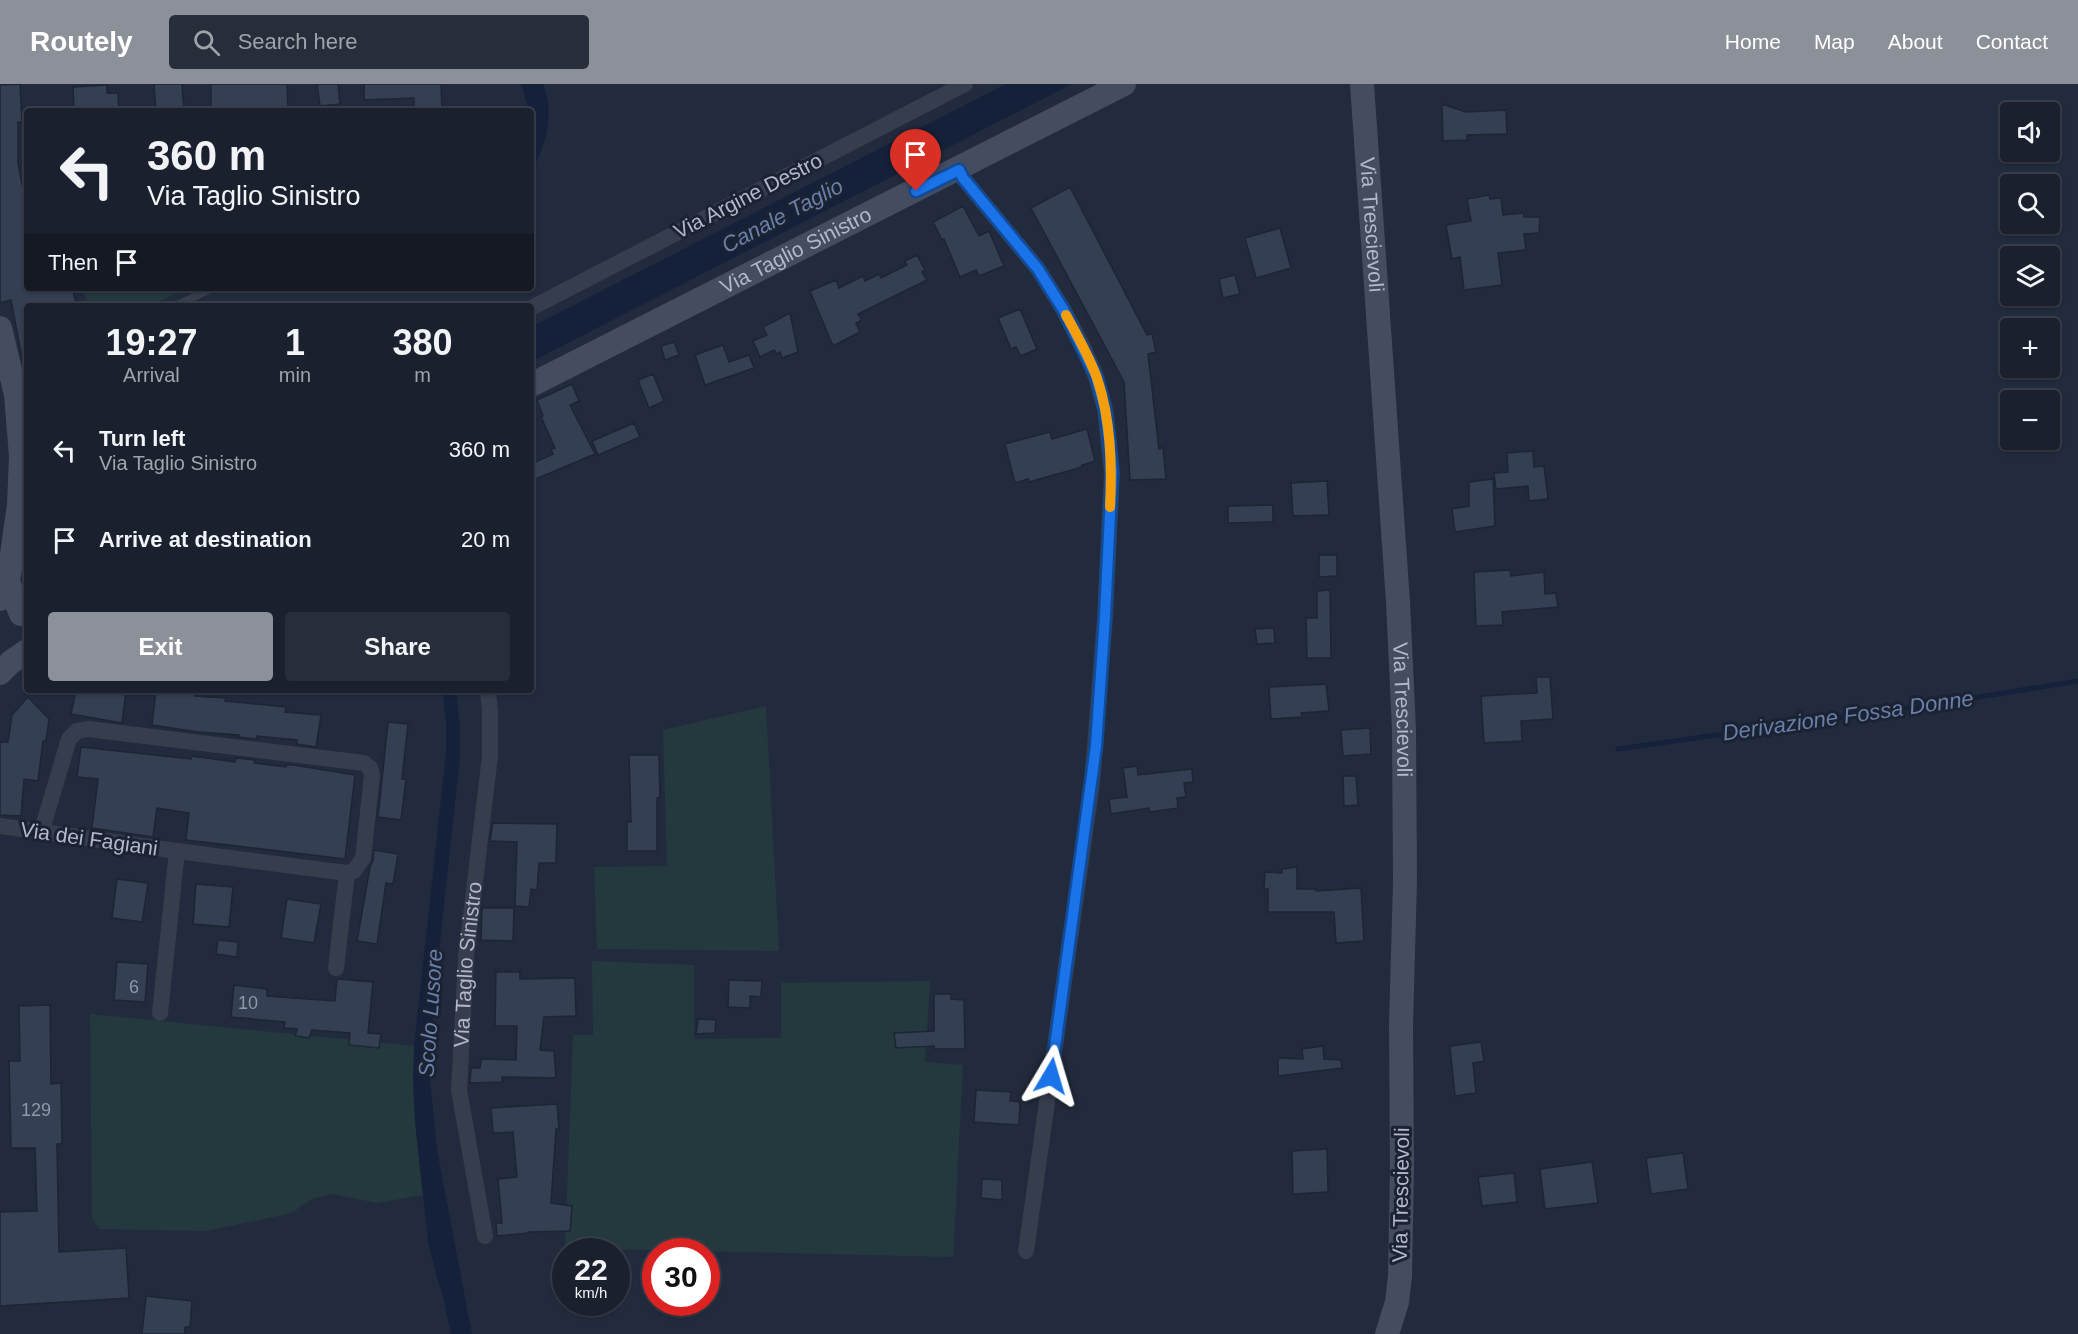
<!DOCTYPE html>
<meta charset="utf-8">
<style>
body{margin:0;font-family:Helvetica,sans-serif;background:#272d3a;color:#f1f3f6;height:100vh;display:flex;flex-direction:column;font-size:22px;white-space:nowrap}
*{box-sizing:border-box;margin:0}
p{font-size:20px;color:#9fa3aa}
.icon{flex:none;width:33px;height:33px;fill:none;stroke:currentColor;stroke-width:2;stroke-linecap:round;stroke-linejoin:round}
.map{position:relative;flex:1;overflow:hidden}
.side{position:absolute;left:24px;top:219px;width:510px;height:390px;display:flex;flex-direction:column;background:#1a202e;border-radius:6px;box-shadow:0 2px 4px #0004,0 0 0 2px #383e4a}
.side>*{flex:none}
.banner{position:absolute;left:24px;top:24px;width:510px;height:183px;border-radius:6px;box-shadow:0 2px 4px #0004,0 0 0 2px #383e4a;background:#1a202e;color:#f1f3f6;overflow:hidden}
.tools{position:absolute;left:2000px;top:18px;display:grid;gap:12px}
.tools a{display:grid;place-items:center;width:60px;height:60px;border-radius:6px;background:#1a202e;box-shadow:0 2px 4px #0004,0 0 0 2px #383e4a;font-size:30px}
.speed{position:absolute;left:552px;top:1154px;display:flex;gap:12px;font-size:30px;font-weight:700;text-align:center}
.speed>*{display:grid;place-content:center;width:78px;height:78px;border-radius:50%;background:#1a202e;box-shadow:0 2px 4px #0004,0 0 0 2px #383e4a;line-height:1}
.speed small{font-size:15px;font-weight:400}
.speed .limit{border:9px solid #d22;background:#fff;color:#111}
.pin{position:absolute;display:grid;place-items:center;width:51px;height:51px;color:#fff;margin:-62px -26px;border-radius:50% 50% 50% 0;rotate:-45deg;box-shadow:0 0 6px #0007}
.pin .icon{rotate:45deg}
.me{position:absolute;width:66px;margin:-33px;rotate:7deg;stroke-linejoin:round;filter:drop-shadow(0 0 4px #0008)}
.turn{display:flex;align-items:center;gap:21px;height:126px;padding:0 24px;font-size:27px}
.turn .icon{width:78px;height:78px;stroke-width:2.5}
.turn b{display:block;font-size:42px;line-height:51px}
.then{display:flex;align-items:center;height:57px;padding:0 24px;background:#0003;gap:12px;font-size:22px}
.eta{display:flex;justify-content:space-evenly;align-items:center;height:102px;text-align:center}
.eta b{font-size:36px;font-weight:600;line-height:42px}
.cta{display:flex;gap:12px;margin-top:auto;padding:12px 24px}
.cta a{flex:1;height:69px;border-radius:6px;background:#8c9099;color:#fff;font-size:24px;font-weight:600;line-height:69px;text-align:center}
.cta a+a{background:#272d3a;color:#f1f3f6}
ul{padding:0;list-style:none}
li{display:flex;align-items:center;gap:18px;height:90px;padding:0 24px}
li div{flex:1}
li b{display:block;font-size:22px}
li em{font-style:normal}
header{display:flex;align-items:center;gap:36px;box-sizing:border-box;height:84px;padding:0 30px;background:#8c9099;color:#fff}
header strong{font-size:28px}
nav{display:flex;gap:33px;margin-inline-start:auto;font-size:21px}
.search{width:420px;height:54px;background:#272d3a;display:flex;align-items:center;gap:15px;box-sizing:border-box;padding:0 21px;border-radius:6px;color:#9fa3aa;font-size:22px}
.map>svg:first-child{display:block}
.green{fill:#24393e}
.water{fill:#15213b}
.lines{fill:none;stroke-linecap:round;stroke-linejoin:round}
.stream{stroke:#15213b;stroke-width:5}
.building{fill:#343f54;stroke:#1d2534;stroke-width:1.5}
.service{stroke:#363d4d;stroke-width:8}
.minor{stroke:#363d4d;stroke-width:16}
.secondary{stroke:#444c60;stroke-width:24}
.route-casing{stroke:#114b97;stroke-width:15}
.route{stroke:#1a73e8;stroke-width:10}
.slow{stroke:#f59e0b;stroke-width:10}
.labels{text-anchor:middle;stroke-width:6;stroke-linejoin:round;paint-order:stroke}
.number-label{font-size:18px;fill:#9098aa}
.street-label{font-size:21px;fill:#b2b8c9;stroke:#1b2332}
.water-label{font-size:22px;font-style:italic;fill:#697ea9;stroke:#1b2332}
</style>
<header>
<strong>Routely</strong>
<div class="search"><svg class="icon" aria-label="search" viewBox="0 0 24 24"><circle cx="10" cy="10" r="6"/><path d="M15 15l6 6"/></svg>Search here</div>
<nav><a>Home</a><a>Map</a><a>About</a><a>Contact</a></nav>
</header>
<div class="map">
<svg width="2078" height="1250" viewBox="0 0 2078 1250">
<rect width="100%" height="100%" fill="#222b3d"/>
<path class="green" d="M82 204H188L149 222H89Z
M766 622 779 867 597 865 594 783 667 782 663 646Z
M592 877 694 881V955L781 954V899L930 897 925 978 963 981 953 1173 565 1164 573 951H593Z
M90 930 414 962 415 1038 423 1111 377 1119 333 1110 311 1115 292 1129 206 1147 99 1145 92 1134Z"/>
<path class="water" d="M521 0H543C555 32 547 59 531 88V27H529Z
M1006 0H1072L531 278V243Z
M442 606H456L460 641V673L434 914 430 995 437 1066 472 1250H451L442 1208 438 1198 428 1157 415 1038 413 996 414 962 446 669V639Z"/>
<g class="lines">
<path class="stream" d="M1618 665 1948 618 2078 597"/>
</g>
<path class="building" d="M20 0 22 38H18V79L27 126V204H72L77 222H27V280H23L11 216 0 219V1Z
M154 0H182L184 27H156Z
M211 0H287L288 27H211Z
M317 0H338L340 20 320 22Z
M364 0H441L442 27H414V14L364 16Z
M107 1V9H118L119 27H74L73 3Z
M1442 20 1466 28 1506 26 1507 50 1467 51V56L1443 57Z
M1070 103 1147 251 1152 250 1156 268 1148 270 1159 365 1163 363 1166 395 1130 396 1124 298 1031 124Z
M1489 111 1490 115 1501 114 1503 131 1524 129V133H1540L1539 149 1524 150 1526 166 1498 169 1502 201 1464 206 1460 173 1452 175 1446 141 1471 137 1467 115Z
M963 122 979 152 989 147 1004 182 979 192 976 186 960 193 944 155 942 156 933 138Z
M1280 144 1291 184 1256 194 1245 154Z
M917 171 925 186 922 188 927 196 858 230 862 236 856 239 860 248 833 262 810 207 836 196 839 204 863 192 865 197 879 190 881 194 907 181 905 177Z
M1235 191 1240 210 1223 214 1219 195Z
M1020 225 1037 265 1021 272 1016 263 1011 265 998 234Z
M790 229 798 268 782 274 780 268 777 270 774 266 760 273 753 257 767 251 763 243Z
M674 258 679 271 665 276 661 262Z
M723 261 729 278 749 271 754 284 705 301 695 271Z
M653 290 664 317 649 324 638 296Z
M572 300 579 317 570 321 595 370 531 397V380L553 370 551 365 555 364 541 333 543 332 537 316Z
M634 339 640 353 598 371 592 357Z
M1087 345 1095 377 1082 381V383L1029 398 1028 395 1015 399 1005 360 1050 348 1052 355Z
M1533 367 1534 383 1544 382 1548 415 1529 417 1528 402 1496 405 1494 389 1508 388 1507 369Z
M1493 395 1495 442 1455 448 1452 425 1469 422V398Z
M1327 397 1329 431 1293 432 1291 399Z
M1273 421V438L1228 439V422Z
M1319 471H1337V492L1319 493Z
M1510 486 1511 492 1544 488 1545 510 1556 509 1558 523 1502 528 1503 541 1476 542 1474 488Z
M1330 506 1331 574H1307L1306 534H1317V507Z
M1274 544 1275 559 1257 560 1255 545Z
M1536 593H1550L1553 635 1521 637 1522 657 1484 659 1481 612 1537 609Z
M1326 600 1329 627 1301 629 1302 633 1271 635 1269 603Z
M76 606H126L122 639 71 630Z
M156 606H196L195 612 226 614 225 617 286 623 285 628 321 631 316 663 297 660V656L257 652V655L238 653 239 651 198 648 152 641Z
M28 613 49 635 46 657H43L38 697 24 695 21 732 0 731V658H8L12 631Z
M388 638 408 640 402 695H406L401 736 378 733Z
M1370 644 1371 670 1343 672 1341 646Z
M81 663 191 675 192 672 235 678 236 674 255 676 254 679 286 683V681H294L355 691 345 775 186 756 189 729 157 724 153 753 92 744 98 695 77 693Z
M629 671H659L660 714H657V767H627V738H631Z
M1137 682 1138 691 1192 685 1193 698 1184 699 1186 713 1177 714 1178 724 1150 728 1149 724 1111 730 1109 715 1127 713 1123 684Z
M1343 692H1356L1358 721 1344 722Z
M493 739 557 740 556 779H539L537 806 531 805 529 823 515 822 517 758 490 757Z
M374 766 398 770 393 800 386 799 377 860 357 857 370 783 373 776Z
M1297 783V805H1316V807L1361 804 1364 857 1336 859 1334 828H1268V805H1264L1265 788 1282 789V785Z
M117 795 148 799 142 838 112 834Z
M196 800 233 803 229 843 193 840Z
M287 815 321 820 314 859 281 854Z
M482 824H514L513 857 481 856Z
M218 856 238 858 237 873 216 870Z
M117 878 148 880 145 918 114 916Z
M496 888H520V895L575 894 576 932 544 933 540 966 554 967 556 994 502 993V998L470 999 471 984H480L481 975 516 976 517 942H495Z
M337 895 373 898 368 949 381 950 379 964 349 961 350 949 312 946 309 954 295 952 297 945 284 944 285 938 231 933 234 901 267 905V912L335 917Z
M729 896 762 897 761 913 750 912V924L728 923Z
M934 910H951V915L964 916 965 965H934V962L896 964 894 949 934 947Z
M50 921 51 1000 61 999 62 1060H57L59 1168 126 1164 129 1214 0 1222V1128L37 1127 35 1064H11L9 977H20L19 922Z
M698 935 716 936 715 949 696 950Z
M1481 958 1484 977 1473 979 1476 1009 1455 1012 1450 962Z
M1323 962 1324 975 1341 976 1342 984 1278 992V974L1303 975 1302 965Z
M976 1006 1011 1008 1010 1017 1020 1018 1019 1041 974 1038Z
M557 1020 559 1045H556L551 1119 572 1122 570 1147 528 1148V1149L497 1152 496 1139H502L498 1095 517 1093 513 1048 493 1049 491 1024Z
M1327 1065 1328 1108 1293 1110 1292 1067Z
M1683 1069 1688 1105 1651 1110 1646 1074Z
M1592 1078 1598 1119 1545 1125 1540 1085Z
M1514 1089 1517 1118 1482 1122 1478 1093Z
M982 1095 1002 1096V1116L981 1114Z
M146 1212 192 1217 190 1243H185V1250H142Z"/>
<g class="lines">
<path class="service" d="M175 222 213 204"/>
<g class="minor">
<path d="M959 86 963 94 1038 185 1063 225 1084 265 1096 293 1105 325 1112 389 1105 533 1092 700 1026 1167"/>
<path d="M531 224 965 0"/>
<path d="M13 295 27 290"/>
<path d="M0 742 177 767 347 789"/>
<path d="M41 749 69 655 77 647 88 645 364 679 370 684 372 691 363 774 354 787 347 789 336 884"/>
<path d="M160 929 177 767"/>
<path id="s1" d="M485 1152 459 1006 466 873 490 672V628L488 606"/>
</g>
<g class="secondary">
<path id="s2" d="M1362 0 1398 518 1404 646 1405 797 1401 940 1402 1085 1400 1192 1397 1218 1387 1250"/>
<path d="M0 244 16 311 21 372 19 421 8 498 0 515"/>
<path id="s3" d="M531 301 1124 0"/>
<path d="M8 498 21 530"/>
<path d="M0 589 11 578 27 567"/>
</g>
</g>
<g class="lines">
<g class="route-casing">
<path id="route" d="M916 107 959 86 963 94 1038 185 1063 225 1096 292 1105 325 1109 355 1112 389 1105 532 1096 662 1051 992"/>
</g>
<use href="#route" class="route"/>
<path class="slow" d="M1066 231C1077 251 1089 272 1097 294 1111 336 1112 380 1110 423"/>
</g>
<g class="labels">
<g class="number-label">
<text x="134" y="909">6</text>
<text x="248" y="925">10</text>
<text x="36" y="1032">129</text>
</g>
<g class="street-label">
<text transform="translate(748 112) rotate(-27)" y="7">Via Argine Destro</text>
<text dy="7" stroke="none"><textPath href="#s2" startOffset="141">Via Trescievoli</textPath></text>
<text dy="7" stroke="none"><textPath href="#s3" startOffset="297">Via Taglio Sinistro</textPath></text>
<text dy="7" stroke="none"><textPath href="#s2" startOffset="627">Via Trescievoli</textPath></text>
<text transform="translate(89 755) rotate(8)" y="7">Via dei Fagiani</text>
<text dy="7" stroke="none"><textPath href="#s1" startOffset="274">Via Taglio Sinistro</textPath></text>
<text transform="translate(1401 1111) rotate(-89)" y="7">Via Trescievoli</text>
</g>
<g class="water-label">
<text transform="translate(782 131) rotate(-28)" y="8">Canale Taglio</text>
<text transform="translate(1848 631) rotate(-8)" y="8">Derivazione Fossa Donne</text>
<text transform="translate(430 929) rotate(-86)" y="8">Scolo Lusore</text>
</g>
</g>
</svg>
<div class="tools">
<a><svg class="icon" aria-label="sound" viewBox="0 0 24 24"><path d="M4 9h4l5-4v14l-5-4H4zM17 9q2 3 0 6"/></svg></a>
<a><svg class="icon" aria-label="search" viewBox="0 0 24 24"><circle cx="10" cy="10" r="6"/><path d="M15 15l6 6"/></svg></a>
<a><svg class="icon" aria-label="layers" viewBox="0 0 24 24"><path d="M12 4l9 5-9 5-9-5zM3 14l9 5 9-5"/></svg></a>
<a>+</a>
<a>−</a>
</div>
<div class="speed"><div>22<small>km/h</small></div><div class="limit">30</div></div>
<div class="pin" style="left:916px;top:107px;background:#d93025"><svg class="icon" aria-label="arrive" viewBox="0 0 24 24"><path d="M6 21V4h12l-3 4 3 4H6"/></svg></div>
<svg class="me" style="left:1051px;top:992px" viewBox="-20 -20 40 40"><path d="M0-17L14 15 0 8-14 15z" fill="#1a73e8" stroke="#fff" stroke-width="4"/></svg>
<div class="banner">
<div class="turn"><svg class="icon" aria-label="left" viewBox="0 0 24 24"><path d="M17 20v-9H6M10 6l-5 5 5 5"/></svg><div><b>360 m</b>Via Taglio Sinistro</div></div>
<div class="then">Then<svg class="icon" aria-label="arrive" viewBox="0 0 24 24"><path d="M6 21V4h12l-3 4 3 4H6"/></svg></div>
</div>
<section class="side">
<div class="eta">
<div><b>19:27</b><p>Arrival</p></div>
<div><b>1</b><p>min</p></div>
<div><b>380</b><p>m</p></div>
</div>
<ul>
<li><svg class="icon" aria-label="left" viewBox="0 0 24 24"><path d="M17 20v-9H6M10 6l-5 5 5 5"/></svg><div><b>Turn left</b><p>Via Taglio Sinistro</p></div><em>360 m</em></li>
<li><svg class="icon" aria-label="arrive" viewBox="0 0 24 24"><path d="M6 21V4h12l-3 4 3 4H6"/></svg><div><b>Arrive at destination</b></div><em>20 m</em></li>
</ul>
<div class="cta"><a>Exit</a><a>Share</a></div>
</section>
</div>
